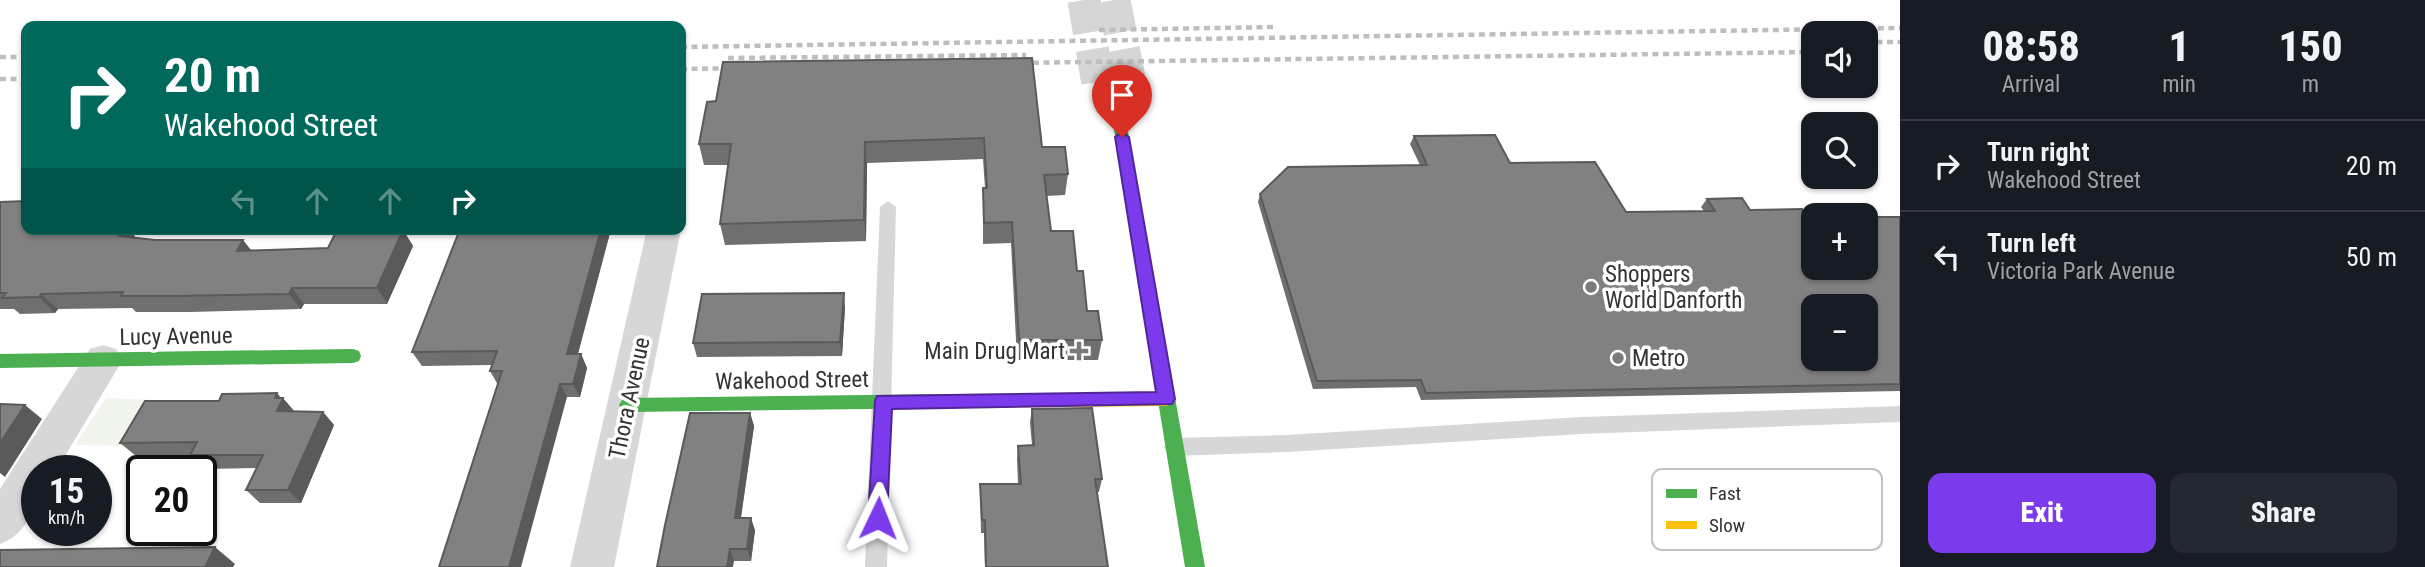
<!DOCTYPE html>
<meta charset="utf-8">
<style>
body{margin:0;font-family:"Roboto Condensed",sans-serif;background:#242831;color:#f1f3f6;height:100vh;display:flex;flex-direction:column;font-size:26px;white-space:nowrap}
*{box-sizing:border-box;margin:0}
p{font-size:23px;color:#9ea1a6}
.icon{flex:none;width:38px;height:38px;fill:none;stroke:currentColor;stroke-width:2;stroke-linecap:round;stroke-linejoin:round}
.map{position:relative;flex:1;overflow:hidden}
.details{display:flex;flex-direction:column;background:#171b24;width:525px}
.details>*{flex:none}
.top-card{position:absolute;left:21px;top:21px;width:665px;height:214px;border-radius:14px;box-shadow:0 2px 5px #0004;background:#00695c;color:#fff;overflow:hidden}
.fabs{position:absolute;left:1801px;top:21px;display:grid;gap:14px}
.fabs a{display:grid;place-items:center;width:77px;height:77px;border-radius:14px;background:#171b24;box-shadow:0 2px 5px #0004;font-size:35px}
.speed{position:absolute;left:21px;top:455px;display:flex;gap:14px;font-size:35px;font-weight:700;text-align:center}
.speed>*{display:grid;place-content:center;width:91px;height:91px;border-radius:50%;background:#171b24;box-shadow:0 2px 5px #0004;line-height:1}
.speed small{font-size:18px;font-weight:400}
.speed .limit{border:4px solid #111;border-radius:10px;background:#fff;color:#111}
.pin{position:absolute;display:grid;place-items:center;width:60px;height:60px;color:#fff;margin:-72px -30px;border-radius:50% 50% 50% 0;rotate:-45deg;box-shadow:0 0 7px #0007}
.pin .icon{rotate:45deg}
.me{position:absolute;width:77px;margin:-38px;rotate:2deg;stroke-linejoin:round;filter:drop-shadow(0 0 5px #0008)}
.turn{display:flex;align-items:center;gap:24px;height:147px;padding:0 28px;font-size:32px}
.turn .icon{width:91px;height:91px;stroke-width:2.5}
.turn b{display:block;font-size:49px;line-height:60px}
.lanes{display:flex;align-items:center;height:66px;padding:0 28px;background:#0003;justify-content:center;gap:35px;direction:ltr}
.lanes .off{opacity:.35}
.eta{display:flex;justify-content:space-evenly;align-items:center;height:119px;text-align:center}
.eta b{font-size:42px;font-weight:800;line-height:49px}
.button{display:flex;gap:14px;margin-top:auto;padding:14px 28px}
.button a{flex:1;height:80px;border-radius:14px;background:#7c3aed;color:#fff;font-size:28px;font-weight:800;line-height:80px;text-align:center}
.button a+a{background:#242831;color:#f1f3f6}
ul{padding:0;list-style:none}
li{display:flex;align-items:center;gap:21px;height:91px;padding:0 28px;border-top:2px solid #363941}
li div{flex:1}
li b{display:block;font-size:26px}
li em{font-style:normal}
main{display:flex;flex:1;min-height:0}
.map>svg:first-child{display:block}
.green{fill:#f1f5ed}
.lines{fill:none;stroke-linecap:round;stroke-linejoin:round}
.primary-tunnel{stroke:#d6d6d6;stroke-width:33;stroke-dasharray:33 17;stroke-linecap:butt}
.lane{fill:#d7d7d7;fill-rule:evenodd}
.street{fill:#d7d7d7;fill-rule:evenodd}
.fast{fill:#4caf50;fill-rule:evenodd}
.slow{fill:#ffc107;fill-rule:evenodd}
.rail{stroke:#bebebe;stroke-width:4.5;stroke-dasharray:6 4.5;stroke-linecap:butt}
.wall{fill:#6f6f6f}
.shaded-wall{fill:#5a5a5a}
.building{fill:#818181;stroke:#5a5a5a;stroke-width:2;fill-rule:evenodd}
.route{fill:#7c3aed;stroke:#51269a;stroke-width:2}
.poi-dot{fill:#7a7a7a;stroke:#fff;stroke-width:2.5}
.labels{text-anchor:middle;stroke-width:7;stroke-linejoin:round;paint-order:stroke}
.poi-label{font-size:23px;fill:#333;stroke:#fff;text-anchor:start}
.street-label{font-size:23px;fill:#333;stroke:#fff}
.key{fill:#fff;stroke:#c2c2c2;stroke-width:2}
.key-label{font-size:19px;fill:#333}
</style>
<main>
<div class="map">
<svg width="1900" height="567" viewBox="0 0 1900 567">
<rect width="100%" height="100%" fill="#fff"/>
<path class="green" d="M106 398 156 400 127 446 75 445Z"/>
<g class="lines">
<path class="primary-tunnel" d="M1084 0 1099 90
M1114 0 1131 89"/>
<path class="lane" d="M888 201 896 207 887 567H865L880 207Z
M1900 406V422L1582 434 1287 452 1174 456 1167 453 1164 447 1167 441 1174 438 1287 435 1582 417Z"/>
<path class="street" d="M647 229H681L614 567H570Z
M103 345 116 349 122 360 116 371 56 471H37C37 501 32 532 0 544V489L90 349Z"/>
<path class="fast" d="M1099 86 1104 87 1106 96 1124 109 1205 567H1185L1111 111 1093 98 1092 90Z
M353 349 359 351 361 356 359 361 353 363 0 368V354Z
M952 394 958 396 961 401 958 406 952 408 628 412 622 410 619 405 622 400 628 398Z"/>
<path class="slow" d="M1166 392 1172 394 1175 399 1172 404 1166 406 952 408 946 406 943 401 946 396 952 394Z"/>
<path class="rail" d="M1099 30 1274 27
M1866 42H1900
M681 47 1900 28
M0 57H26
M728 58 1026 55
M1012 63 1813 52
M681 69 742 68
M0 79H26"/>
</g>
<path class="wall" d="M716 101 1042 147 1068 174 1065 195 1046 196 1051 231 1077 271 1087 311 1102 340 1098 360H1017L1011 243 983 244V188H985L983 159 867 163 866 241 725 245 720 224 728 165H704L699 144Z
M1414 136 1510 163 1626 212 1704 211 1701 207 1707 199 1750 210 1809 218 1900 217V391L1421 400 1416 387 1313 389 1258 202 1260 194 1420 165 1410 144Z
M0 202 26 229H128L136 238 155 240H243L251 250 328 248 403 230 413 246 387 304H304L301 309 190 312H136L132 308 58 309 55 313 20 314 14 309H0Z
M460 229H611L578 354H581L587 368 580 397H567L474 462 498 385 490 371 492 365 422 366 412 352Z
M845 307 842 356 697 357 693 343Z
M282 398 294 411 323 412 334 425 301 503H260L246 490 257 468 204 469 190 456H136L120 443Z
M1032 409 1102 479 1099 492H1097L1108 567H985L984 533H981L980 484H1018L1017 459 1018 446 1032 445 1030 422Z
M750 413 754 426 741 518 755 530 751 561H734L665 525Z"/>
<path class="shaded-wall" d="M865 142 867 163 866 241 864 220Z
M124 229H128L140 242 119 236Z
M601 229H611L574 368 567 354Z
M403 230 413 246 387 304 377 288Z
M243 240 255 256 237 251Z
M292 288 304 304 301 309 289 294Z
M844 293 845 307 842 356 840 342Z
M41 294 58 309 55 313 39 297Z
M581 354 587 368 580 397 573 384Z
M560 384 567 397 521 567H509Z
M277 393 282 399 283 398 295 412 277 411 275 398Z
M25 405 42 419 5 477 0 473V443Z
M323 412 334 425 301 503 288 490Z
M750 413 754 426 739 530 735 518Z
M751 518 755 530 751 561 747 549Z
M215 547 235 564 233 567H205Z
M730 549 734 561 733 567H727Z"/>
<path class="building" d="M1032 58 1042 147H1065L1068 174 1044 175 1051 231H1073L1077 271H1083L1087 311H1098L1102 340H1019L1012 222 984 223 983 188H987L984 138 865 142 864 220 720 224 731 144H699L707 102 716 101 723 62Z
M1495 135 1510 163 1595 162 1626 212 1715 211 1707 199 1742 198 1750 210 1802 209 1809 218H1813V268H1866V217H1900V384L1426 393 1421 380 1317 381 1260 194 1288 167 1427 165 1414 136ZM1813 306H1866V359H1813Z
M26 201V229H124L119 236 155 240H243L237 251 328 248 337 230H403L377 288H292L289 294 176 296H121L123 292 41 294 39 297 2 298 6 293H0V202Z
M460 229H601L567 354H581L573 384H560L509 567H439L502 371H490L497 351 412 352Z
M844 293 840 342 693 343 702 294Z
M277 393 275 398H283L277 411 323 412 288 490H246L263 455H190L197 442 120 443 145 401H219L222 394Z
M0 404 25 405 0 443Z
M1092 408 1102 479H1095L1108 567H986L985 520H982L980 484H1021L1018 446 1034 445 1032 409Z
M690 413H750L735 518H751L747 549H730L727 567H657L665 525Z
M215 547 205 567H0V550Z"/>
<path class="route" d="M1122 132 1129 137 1175 399 1172 404 892 409 887 518 885 524 878 527 871 524 868 518 875 401 877 396 1156 392 1115 137Z"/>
<g class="poi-dot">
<circle cx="1591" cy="287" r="7"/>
<path d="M1075.5 340.5h7v7h7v7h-7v7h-7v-7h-7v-7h7z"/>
<circle cx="1618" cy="358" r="7"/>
</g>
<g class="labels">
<g class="poi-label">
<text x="1605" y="282">Shoppers<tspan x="1605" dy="26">World Danforth</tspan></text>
<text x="1065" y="359" text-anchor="end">Main Drug Mart</text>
<text x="1632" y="366">Metro</text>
</g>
<g class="street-label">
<text transform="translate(176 336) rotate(-1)" y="8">Lucy Avenue</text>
<text transform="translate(792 380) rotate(-1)" y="8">Wakehood Street</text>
<text transform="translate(629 398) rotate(-78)" y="8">Thora Avenue</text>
</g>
</g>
<rect x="1652" y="469" width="230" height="81" rx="10" class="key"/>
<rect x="1666" y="489" width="31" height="9" fill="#4caf50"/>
<rect x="1666" y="521" width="31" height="8" fill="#ffc107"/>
<g class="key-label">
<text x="1709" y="500">Fast</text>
<text x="1709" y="532">Slow</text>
</g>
</svg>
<div class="fabs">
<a><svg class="icon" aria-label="sound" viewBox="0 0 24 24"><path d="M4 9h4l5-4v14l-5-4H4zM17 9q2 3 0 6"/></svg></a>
<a><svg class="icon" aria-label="search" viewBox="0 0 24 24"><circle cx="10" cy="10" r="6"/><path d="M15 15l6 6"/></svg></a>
<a>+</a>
<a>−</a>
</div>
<div class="speed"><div>15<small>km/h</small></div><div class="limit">20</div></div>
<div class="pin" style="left:1122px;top:137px;background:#d93025"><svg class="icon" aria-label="arrive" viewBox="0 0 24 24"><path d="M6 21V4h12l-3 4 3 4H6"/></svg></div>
<svg class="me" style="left:878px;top:518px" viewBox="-20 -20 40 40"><path d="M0-17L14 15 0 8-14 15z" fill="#7c3aed" stroke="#fff" stroke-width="4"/></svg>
<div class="top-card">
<div class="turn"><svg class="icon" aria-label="right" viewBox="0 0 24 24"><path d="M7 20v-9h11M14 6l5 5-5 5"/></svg><div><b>20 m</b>Wakehood Street</div></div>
<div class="lanes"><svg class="icon off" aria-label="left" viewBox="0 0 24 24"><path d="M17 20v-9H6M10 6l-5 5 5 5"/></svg><svg class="icon off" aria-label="ahead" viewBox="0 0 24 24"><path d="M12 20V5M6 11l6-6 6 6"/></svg><svg class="icon off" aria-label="ahead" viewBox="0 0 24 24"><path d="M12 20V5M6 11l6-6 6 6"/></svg><svg class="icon" aria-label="right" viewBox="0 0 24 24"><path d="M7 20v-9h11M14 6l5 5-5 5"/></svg></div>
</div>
</div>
<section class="details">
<div class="eta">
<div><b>08:58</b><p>Arrival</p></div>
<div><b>1</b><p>min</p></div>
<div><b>150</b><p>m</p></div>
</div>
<ul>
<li><svg class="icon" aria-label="right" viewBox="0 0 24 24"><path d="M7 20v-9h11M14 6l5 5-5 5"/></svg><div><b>Turn right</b><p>Wakehood Street</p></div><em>20 m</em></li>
<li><svg class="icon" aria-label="left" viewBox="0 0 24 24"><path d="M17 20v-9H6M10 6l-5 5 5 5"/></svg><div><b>Turn left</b><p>Victoria Park Avenue</p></div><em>50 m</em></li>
</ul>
<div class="button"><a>Exit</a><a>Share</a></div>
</section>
</main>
